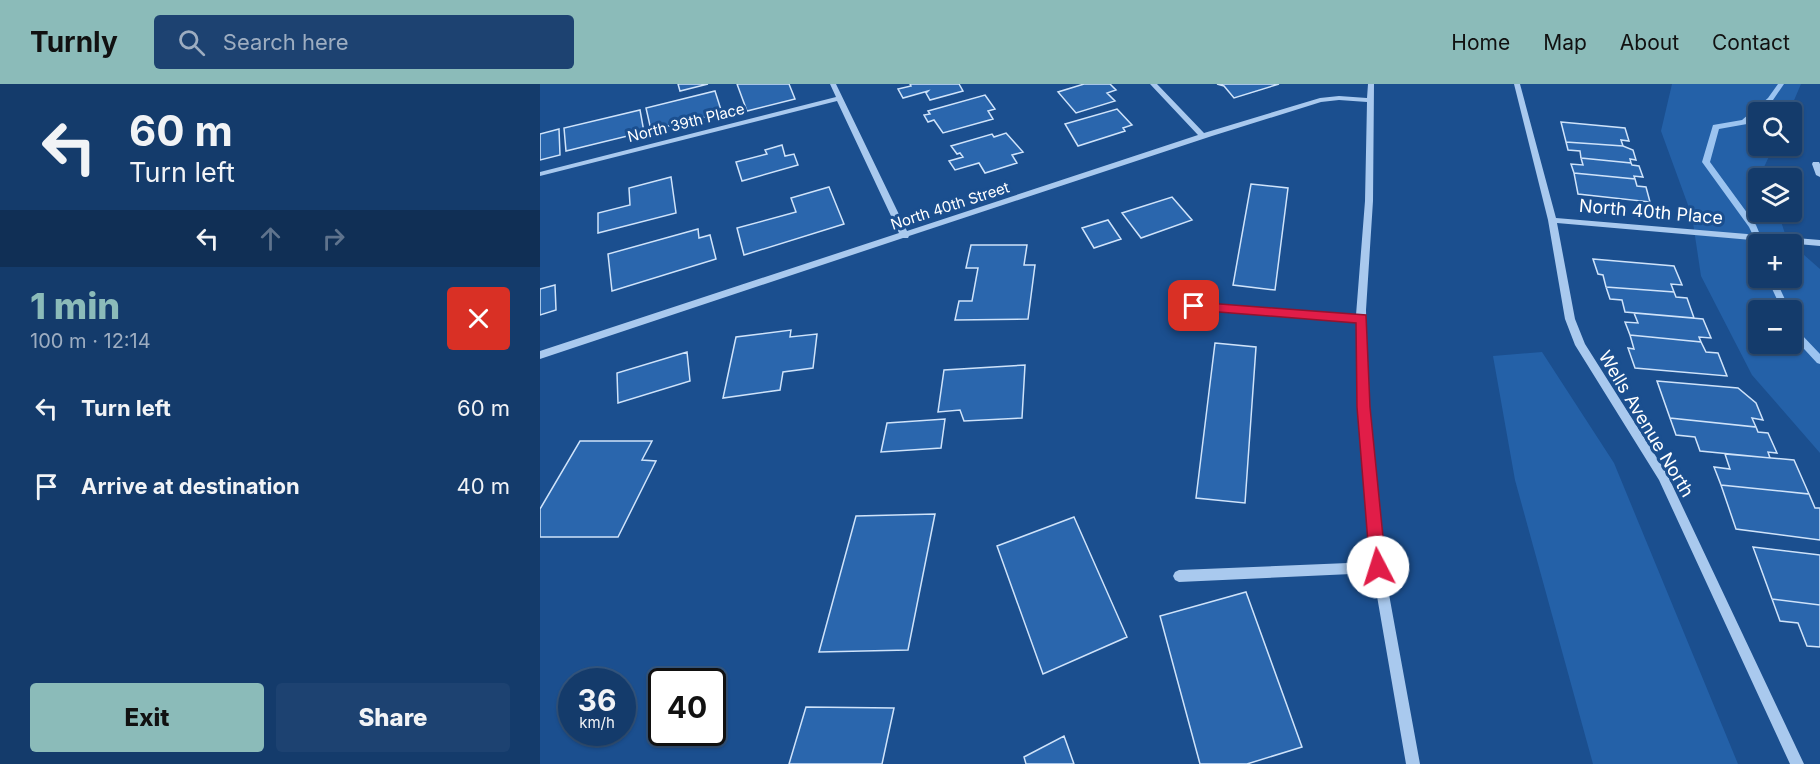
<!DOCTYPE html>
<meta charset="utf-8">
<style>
body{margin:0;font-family:Inter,sans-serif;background:#1d4271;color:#f1f3f6;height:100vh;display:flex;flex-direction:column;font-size:22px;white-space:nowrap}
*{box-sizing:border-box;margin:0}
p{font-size:20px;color:#9dadc1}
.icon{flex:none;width:33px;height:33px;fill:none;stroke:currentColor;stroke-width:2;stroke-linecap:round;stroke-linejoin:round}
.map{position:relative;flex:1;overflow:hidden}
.panel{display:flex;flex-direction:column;background:#143b6b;width:540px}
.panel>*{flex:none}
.top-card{background:#143b6b;color:#f1f3f6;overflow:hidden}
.controls{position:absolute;left:1208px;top:18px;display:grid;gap:12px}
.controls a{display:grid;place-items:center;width:54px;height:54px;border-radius:6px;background:#143b6b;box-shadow:0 2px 4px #0004,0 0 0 2px #33557e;font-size:30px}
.speed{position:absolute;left:18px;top:584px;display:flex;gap:12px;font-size:30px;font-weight:700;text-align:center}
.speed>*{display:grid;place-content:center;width:78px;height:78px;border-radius:50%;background:#143b6b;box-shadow:0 2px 4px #0004,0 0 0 2px #33557e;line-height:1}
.speed small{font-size:15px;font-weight:400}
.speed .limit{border:3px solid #111;border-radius:9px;background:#fff;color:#111}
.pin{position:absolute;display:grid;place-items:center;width:51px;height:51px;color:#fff;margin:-26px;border-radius:12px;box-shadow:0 3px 9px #0006}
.me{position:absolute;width:66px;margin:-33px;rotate:355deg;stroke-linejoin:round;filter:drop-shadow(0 0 4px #0008)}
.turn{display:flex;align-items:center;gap:21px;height:126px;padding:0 30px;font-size:27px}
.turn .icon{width:78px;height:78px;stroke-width:2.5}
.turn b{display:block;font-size:42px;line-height:51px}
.lanes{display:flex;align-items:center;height:57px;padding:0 30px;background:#0003;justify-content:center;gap:30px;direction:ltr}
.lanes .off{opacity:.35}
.round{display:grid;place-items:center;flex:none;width:63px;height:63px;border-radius:6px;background:#1d4271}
.summary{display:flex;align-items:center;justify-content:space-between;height:102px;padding:0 30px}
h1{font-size:36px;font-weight:800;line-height:45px;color:#8bbbb9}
.primary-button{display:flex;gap:12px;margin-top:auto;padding:12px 30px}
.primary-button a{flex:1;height:69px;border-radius:6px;background:#8bbbb9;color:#111;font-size:24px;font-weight:800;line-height:69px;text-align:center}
.primary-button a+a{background:#1d4271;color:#f1f3f6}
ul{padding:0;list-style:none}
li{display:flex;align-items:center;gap:18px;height:78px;padding:0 30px}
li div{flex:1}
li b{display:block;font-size:22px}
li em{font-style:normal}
header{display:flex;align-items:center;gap:36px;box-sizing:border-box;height:84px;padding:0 30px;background:#8bbbb9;color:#111}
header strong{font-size:28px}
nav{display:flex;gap:33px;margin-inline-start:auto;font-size:21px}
.search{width:420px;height:54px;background:#1d4271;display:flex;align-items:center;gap:15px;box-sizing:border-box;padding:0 21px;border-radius:6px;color:#9dadc1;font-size:22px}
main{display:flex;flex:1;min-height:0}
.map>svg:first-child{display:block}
.green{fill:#2461a8;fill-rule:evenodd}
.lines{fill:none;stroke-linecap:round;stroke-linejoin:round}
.stream{fill:#9cc4f0;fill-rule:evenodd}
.building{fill:#2a66ad;stroke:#cfe3fa;stroke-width:1.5}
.minor{fill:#a9c9ee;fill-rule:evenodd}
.route{fill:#e11d48;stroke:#92132f;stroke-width:1.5}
.labels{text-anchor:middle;stroke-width:6;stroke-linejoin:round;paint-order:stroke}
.far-street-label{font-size:15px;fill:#fff;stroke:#1b4f8f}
.street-label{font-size:18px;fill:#fff;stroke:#1b4f8f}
</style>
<header>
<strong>Turnly</strong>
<div class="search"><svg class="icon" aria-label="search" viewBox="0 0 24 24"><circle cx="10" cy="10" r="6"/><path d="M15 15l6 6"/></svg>Search here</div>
<nav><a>Home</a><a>Map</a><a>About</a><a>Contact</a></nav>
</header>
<main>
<section class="panel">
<div class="top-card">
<div class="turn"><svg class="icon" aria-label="left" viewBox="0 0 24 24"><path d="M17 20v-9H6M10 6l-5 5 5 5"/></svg><div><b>60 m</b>Turn left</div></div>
<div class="lanes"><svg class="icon" aria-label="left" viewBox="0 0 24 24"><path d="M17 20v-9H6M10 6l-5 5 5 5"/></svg><svg class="icon off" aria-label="ahead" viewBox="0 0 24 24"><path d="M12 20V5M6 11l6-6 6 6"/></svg><svg class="icon off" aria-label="right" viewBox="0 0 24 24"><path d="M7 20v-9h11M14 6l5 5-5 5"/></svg></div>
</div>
<div class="summary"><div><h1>1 min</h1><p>100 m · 12:14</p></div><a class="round" style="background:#d93025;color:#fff"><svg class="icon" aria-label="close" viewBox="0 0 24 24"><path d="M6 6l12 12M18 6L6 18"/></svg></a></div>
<ul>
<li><svg class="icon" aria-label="left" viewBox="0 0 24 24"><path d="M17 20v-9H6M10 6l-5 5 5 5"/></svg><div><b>Turn left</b></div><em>60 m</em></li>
<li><svg class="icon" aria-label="arrive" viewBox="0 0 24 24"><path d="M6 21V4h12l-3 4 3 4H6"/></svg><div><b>Arrive at destination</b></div><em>40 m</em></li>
</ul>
<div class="primary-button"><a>Exit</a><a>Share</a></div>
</section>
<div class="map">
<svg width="1280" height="680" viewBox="0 0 1280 680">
<rect width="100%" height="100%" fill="#1b4f8f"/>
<path class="green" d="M1132 0H1261L1249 28H1218V62H1234L1224 83 1228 94H1218V128H1238L1247 156 1280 185V369L1212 291 1161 192 1152 132 1121 47ZM1218 160H1251V194H1218ZM1218 226H1251V260H1218Z
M1002 268 1074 379 1198 680H1053L975 396 953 272Z"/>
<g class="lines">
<path class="stream" d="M1238 0H1244L1233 16 1207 40 1179 45 1170 78 1216 141 1224 160H1218V162L1209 143 1162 78 1173 41 1202 36 1228 14Z
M1227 194H1235L1250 226H1242Z
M1251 236 1254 237 1261 250 1280 270V280L1277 279 1254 254 1251 249Z"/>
</g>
<path class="building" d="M138 0H168L140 7Z
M197 0H249L255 15 207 27Z
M370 0H419L423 7 390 16 386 9 388 7 363 14 358 5 371 2Z
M544 0H570L576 6 567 9 575 17 536 29 518 8Z
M677 0H739L694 14 684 2Z
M175 7 182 29 111 46 106 24Z
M445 11 455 25 448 27 453 35 403 49 394 36 388 38 384 31 390 30 388 27Z
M577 25 592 41 583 44 585 47 538 62 525 40Z
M100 26 104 48 26 67 24 44Z
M1021 38 1085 44 1089 57 1081 56 1083 62 1026 58Z
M19 45 20 71 0 76V50Z
M466 49 483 68 472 71 477 79 445 89 439 79 415 86 409 77 423 73 420 69 417 70 411 62 452 50 454 53Z
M1026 58 1083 62 1093 66 1096 76 1090 75 1091 79 1041 74 1040 67 1028 66Z
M242 61 245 72 254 70 258 81 202 97 196 78 227 70 225 66Z
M1041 74 1091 79 1092 81 1099 82 1103 93 1094 92 1095 95 1034 89 1031 80 1043 81Z
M1034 89 1095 95 1097 102 1106 103 1110 118 1038 110Z
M131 93 136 129 58 149V129L90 121 89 104Z
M711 100 748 104 735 206 693 201Z
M289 103 304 140 204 171 197 144 256 128 251 114Z
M632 113 652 136 601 154 582 129Z
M568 136 581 155 554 164 542 144Z
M158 145 159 154 170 151 176 175 72 207 68 170Z
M431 161H487L484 181H495L488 235 415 236 419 217H432L438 184H426Z
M1053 175 1134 182 1142 201 1131 200 1134 208 1066 203 1063 191 1058 190Z
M15 201 16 226 0 231V205Z
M1066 203 1134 208 1136 213 1147 214 1154 234 1085 228 1082 216 1070 215Z
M1094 229 1163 235 1171 254 1159 253 1161 258 1090 251 1085 238 1098 239Z
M251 246 250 253 277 250 273 284 243 288 240 306 183 314 196 253Z
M1090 251 1161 258 1166 268 1178 269 1187 292 1095 284 1088 264 1094 265Z
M675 259 716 263 705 419 656 414Z
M147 268 150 297 78 319 77 289Z
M485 281 482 334 424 337 420 326 398 328 404 286Z
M1117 297 1198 304 1216 319 1223 336 1212 334 1216 343 1130 334Z
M1130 334 1216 343 1218 348 1228 349 1237 369 1228 368 1230 374 1160 367 1155 353 1136 351Z
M405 335 401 364 341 368 347 339Z
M40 357H112L102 376 116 377 78 453H0V425Z
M1185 370 1254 376 1269 410 1181 401 1174 383 1190 385Z
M1181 401 1269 410 1275 424H1280V456L1196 445Z
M395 430 368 566 279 568 316 432Z
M534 433 587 553 503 590 457 462Z
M1213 463 1280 471V521L1232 515Z
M706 508 762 663 707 680H660L620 532Z
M1232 515 1280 521V563L1267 562 1258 539 1240 537Z
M266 623 354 624 342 680H249Z
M524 652 534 680H486L484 673Z"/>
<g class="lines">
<path class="minor" d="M290 0H296L367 147 658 51 610 0H617L664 49 780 14 799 12 827 14 828 0H834L833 117 826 226 828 323 844 483 880 680H866L833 489 639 498 635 496 633 492 635 488 639 486 832 478 818 323 817 238 654 225 649 222 654 219 816 231 825 117 827 18 799 16 781 18 672 52 369 152 368 154H363L0 275V267L359 149 297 17 0 92V88L296 13Z
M974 0H980L1016 134 1280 156V162L1017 139 1035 235 1045 260 1127 390 1264 680H1250L1119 396 1035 261 1025 235 1008 136Z
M1273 78H1279L1280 80V93L1276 91 1272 80Z"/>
</g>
<path class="route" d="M654 218 826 231 830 323 846 483 844 488 838 490 833 488 830 483 817 323 816 239 654 226 648 222Z"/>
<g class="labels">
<g class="far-street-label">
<text transform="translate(146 39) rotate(-14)" y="5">North 39th Place</text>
<text transform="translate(410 122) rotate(-18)" y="5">North 40th Street</text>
</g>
<g class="street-label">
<text transform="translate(1111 128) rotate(5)" y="6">North 40th Place</text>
<text transform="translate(1106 340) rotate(59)" y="6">Wells Avenue North</text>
</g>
</g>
</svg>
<div class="controls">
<a><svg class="icon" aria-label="search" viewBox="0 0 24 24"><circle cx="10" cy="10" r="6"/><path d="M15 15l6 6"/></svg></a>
<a><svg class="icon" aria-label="layers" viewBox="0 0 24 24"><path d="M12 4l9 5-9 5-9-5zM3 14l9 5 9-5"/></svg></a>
<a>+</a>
<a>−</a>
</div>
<div class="speed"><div>36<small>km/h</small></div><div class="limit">40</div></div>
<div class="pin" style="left:654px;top:222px;background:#d93025"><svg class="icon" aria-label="arrive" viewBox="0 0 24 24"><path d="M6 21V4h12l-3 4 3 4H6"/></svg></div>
<svg class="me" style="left:838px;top:483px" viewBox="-20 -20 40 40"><circle r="19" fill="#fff"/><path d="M0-13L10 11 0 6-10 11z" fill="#e11d48"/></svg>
</div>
</main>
